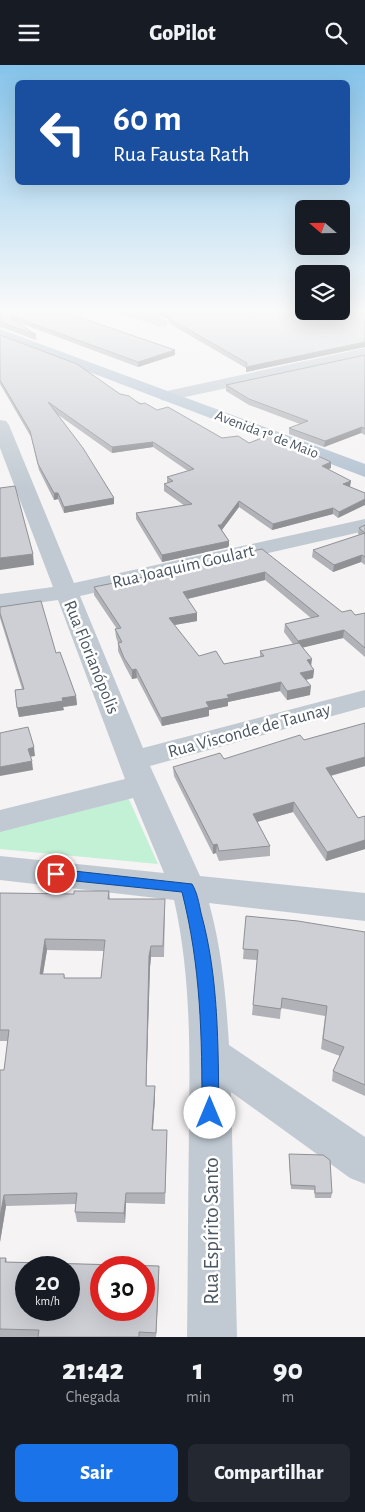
<!DOCTYPE html>
<html lang="pt">
<meta charset="utf-8">
<style>
body{margin:0;font-family:"Alegreya Sans",sans-serif;background:#242831;color:#f1f3f6;height:100vh;display:flex;flex-direction:column;font-size:19px;white-space:nowrap}
*{box-sizing:border-box;margin:0}
p{font-size:16px;color:#9ea1a6}
.icon{flex:none;width:28px;height:28px;fill:none;stroke:currentColor;stroke-width:2;stroke-linecap:round;stroke-linejoin:round}
.map{position:relative;height:1272px;overflow:hidden}
.sheet{display:flex;flex-direction:column;background:#171b24;flex:1}
.sheet>*{flex:none}
.top-card{position:absolute;left:15px;top:15px;width:335px;height:105px;border-radius:8px;box-shadow:0 5px 20px #0002;background:#1a4fa0;color:#fff;overflow:hidden}
.needle{width:32px;rotate:290deg}
.buttons{position:absolute;left:295px;top:135px;display:grid;gap:10px}
.buttons a{display:grid;place-items:center;width:55px;height:55px;border-radius:8px;background:#171b24;box-shadow:0 5px 20px #0002;font-size:25px}
.speed{position:absolute;left:15px;top:1191px;display:flex;gap:10px;font-size:25px;font-weight:700;text-align:center}
.speed>*{display:grid;place-content:center;width:65px;height:65px;border-radius:50%;background:#171b24;box-shadow:0 5px 20px #0002;line-height:1}
.speed small{font-size:12px;font-weight:400}
.speed .limit{border:8px solid #d22;background:#fff;color:#111}
.pin{position:absolute;display:grid;place-items:center;width:42px;height:42px;color:#fff;margin:-21px;border:2px solid #fff;border-radius:50%;box-shadow:0 1px 5px #0007}
.me{position:absolute;width:55px;margin:-28px;rotate:0deg;stroke-linejoin:round;filter:drop-shadow(0 0 4px #0008)}
.turn{display:flex;align-items:center;gap:18px;height:105px;padding:0 15px;font-size:22px}
.turn .icon{width:65px;height:65px;stroke-width:2.5}
.turn b{display:block;font-size:35px;line-height:42px}
.eta{display:flex;justify-content:space-evenly;align-items:center;height:85px;text-align:center}
.eta b{font-size:30px;font-weight:800;line-height:35px}
.cta{display:flex;gap:10px;margin-top:auto;padding:10px 15px}
.cta a{flex:1;height:58px;border-radius:8px;background:#1a73e8;color:#fff;font-size:20px;font-weight:800;line-height:58px;text-align:center}
.cta a+a{background:#242831;color:#f1f3f6}
header{display:flex;justify-content:space-between;align-items:center;height:65px;padding:0 15px;background:#171b24;font-size:22px;font-weight:800}
.map>svg:first-child{display:block}
.green{fill:#c3f1d5}
.lines{fill:none;stroke-linecap:round;stroke-linejoin:round}
.minor{fill:#c1cad2;fill-rule:evenodd}
.major{fill:#b3c2d1;fill-rule:evenodd}
.wall{fill:#b0b2b7;fill-rule:evenodd}
.shaded-wall{fill:#909195}
.building{fill:#cdcfd5;stroke:#909195;fill-rule:evenodd}
.route{fill:#1a73e8;stroke:#114b97}
.labels{text-anchor:middle;stroke-width:5;stroke-linejoin:round;paint-order:stroke}
.far-street-label{font-size:15px;fill:#4a5661;stroke:#fff}
.street-label{font-size:18px;fill:#4a5661;stroke:#fff}
.near-street-label{font-size:21px;fill:#4a5661;stroke:#fff}
</style>
<header><svg class="icon" aria-label="menu" viewBox="0 0 24 24"><path d="M4 6h16M4 12h16M4 18h16"/></svg>GoPilot<svg class="icon" aria-label="search" viewBox="0 0 24 24"><circle cx="10" cy="10" r="6"/><path d="M15 15l6 6"/></svg></header>
<div class="map">
<svg width="365" height="1272" viewBox="0 0 365 1272">
<rect width="100%" height="100%" fill="#f5f3f3"/>
<path class="green" d="M127 730 158 799 0 784V765Z"/>
<g class="lines">
<path class="minor" d="M115 245H137L166 255 168 258 166 261 161 262 117 248Z
M276 245C290 245 310 243 319 254L312 258 278 248Z
M365 283V293L167 336 161 335 159 331 161 327 167 326Z
M0 355 6 356 9 360 74 518 365 454V466L80 531 143 683 365 625V642L150 701 200 811 365 828V856L209 838C222 885 226 932 229 980L365 1072V1119L350 1113 231 1027 237 1272H187C188 1203 188 1133 189 1064 190 987 191 910 174 835L0 815V791L164 808 133 733 0 767V745L125 714 58 535 0 543V529L53 522 0 383Z"/>
<path class="major" d="M0 264 365 399V412L0 273Z"/>
</g>
<path class="wall" d="M0 246 175 290 138 302 17 257 36 270V275L1 262 0 263Z
M147 246H280L312 255 318 251 316 249 310 246H365V282L246 307V303L170 259 167 253 151 248Z
M0 270 120 329 222 373 249 378 331 403 328 404 351 416 338 453 333 449 272 465 239 442 222 465 229 476V482L162 497 136 454V448L185 441 164 426V419L167 418V412L188 406 153 382 112 388 57 349 114 439 64 448 58 434 54 435 39 405 31 372 0 319Z
M365 290V370L361 368 324 382 289 369V363L300 359 249 340 226 326V320Z
M365 460V500L361 497 333 507 312 492 313 485 359 470 358 469 359 463Z
M242 488 342 547 355 550 365 548V592L343 573 303 582 311 601 314 605 313 613 306 615 310 630 287 635 280 626 228 637V641L209 645V651L162 661 137 613 132 614 125 601 118 586V578L116 572 115 564H117L94 530V522L172 506V504L241 491H242ZM265 515 311 553 285 559 284 567 293 579 260 586V592L224 599 199 591 174 560 197 556 187 534Z
M0 542 56 588 76 631 77 640 63 642 64 645 19 652 15 625 22 624 0 553Z
M365 658V701L331 711 358 753 365 751V784L326 796 293 747 257 757 270 781V791L219 796 216 788 213 789 174 711 173 702 224 694 304 675Z
M109 826 110 834 165 845 164 892H151L150 902 146 1021H155V1032L153 1065H167L165 1139 126 1138 125 1158 77 1157 75 1147 76 1139 6 1141 0 1177 4 1005 8 976H0V828L74 829ZM47 885 104 886 101 913H65L64 909H43Z
M246 851 365 867V1031L332 1016 333 1006 340 991 321 984 325 951 281 943 280 954 252 950 257 895 243 894Z
M289 1089 332 1128 331 1133H315L314 1125 291 1124 289 1094Z
M0 1193H6L7 1197 159 1201V1211L156 1272H0Z"/>
<path class="shaded-wall" d="M365 277V282L246 307V302Z
M175 285V290L138 302V297Z
M362 362 361 368 324 382 325 376Z
M153 377V382L112 388V382Z
M331 397V403L321 407 322 401Z
M351 416 350 422 343 419Z
M54 428H58V434L54 435Z
M114 433V439L64 448V442Z
M365 434V440L338 453 339 447Z
M239 436V442L221 466 218 460Z
M333 443V449L272 465 273 459Z
M229 476V482L162 497V490Z
M33 489 34 500 0 505V493Z
M362 490 361 497 333 507 334 500Z
M265 507V515L183 535V527Z
M197 548V556L169 561V553Z
M344 565 343 573 297 584 298 576Z
M312 594 311 602 307 595Z
M136 604 137 613 132 614V605Z
M314 605 313 613 300 616V608Z
M281 617 280 626 228 637V641L209 645V651L162 661 161 653 227 630Z
M311 621 310 630 287 635V626Z
M76 631 77 640 63 642 64 645 19 652 17 643 62 633Z
M34 682 35 691 29 692 28 684Z
M365 692V701L325 712 326 703Z
M32 696 33 705 0 711V702Z
M294 737 293 747 253 758V749Z
M365 775V784L326 796 327 787Z
M217 779 216 788 213 789V780Z
M45 874 47 885 41 920 40 909Z
M151 881V892L150 902 146 1032V1021L149 891Z
M155 1021V1032L152 1076V1065Z
M126 1128V1138L125 1158 124 1148Z
M4 1130 6 1141 0 1177V1152Z
M159 1201V1211L156 1272V1268Z"/>
<path class="building" d="M0 246H61L175 285 138 297 12 251 11 253 36 270 0 257Z
M158 246H280L312 255 321 249 319 246H365V277L246 302 247 298 170 254 167 248Z
M0 270 77 299 120 329 129 331 140 339 145 338 157 345 168 342 222 373 238 371 249 378 267 371 307 386 331 397 322 401 351 416 343 419 365 428V434L339 447 333 443 273 459 239 436 221 460H218L229 476 162 490 136 448 192 439 164 419 173 416 167 412 194 404 153 377 112 382 48 337 83 383 114 433 64 442 58 428H54L38 399 30 366 0 315Z
M365 290V364L362 362 325 376 289 363 308 356 249 334 226 320Z
M15 421 33 489 0 493V423Z
M365 460V468L359 463Z
M365 468V492L362 490 334 500 313 485Z
M262 484 342 547 351 545 355 550 365 548V583L344 565 298 576 285 559 319 551 265 507 183 527 197 548 169 553 199 591 216 586 224 599 264 591 260 586 299 578 312 594 307 595 314 605 300 608 311 621 287 626 281 617 227 630 229 633 206 637 209 642 161 653 136 604 132 605 124 593 118 578 122 577 115 564 121 563 94 522 173 506 172 504 239 489 241 491 245 490 242 488Z
M41 536 56 588 60 587 76 631 62 633 63 636 17 643 15 625 24 624 0 548V542Z
M365 658V692L326 703 358 753 365 751V775L327 787 294 737 253 749 270 781 219 786 217 779 213 780 173 702 220 688 224 694 300 670 304 675Z
M28 662 34 682 28 684 32 696 0 702V668Z
M74 826H109L108 834H165L163 881H151L149 891 146 1021H155L152 1065H167L165 1128H126L124 1148 75 1147 77 1128 4 1130 0 1152V1005H4L9 965H0V828L74 829ZM45 874 105 875 101 913H64V909H40Z
M246 851 298 856 365 867V1020L333 1006 344 982 323 974 327 941 282 933 281 944 253 940 258 885 243 884Z
M289 1089 323 1090 330 1095 332 1128H315V1121L291 1120Z
M0 1193H6L5 1197 159 1201 156 1268 139 1267V1272H38L39 1265 0 1264ZM26 1202H69V1245H26ZM101 1202H144V1245H101Z"/>
<linearGradient id="sky" x2="0" y2="1"><stop stop-color="#85c3ea"/><stop offset="0.58" stop-color="#fafafa"/><stop offset="1" stop-color="#fafafa" stop-opacity="0"/></linearGradient>
<rect width="365" height="424" fill="url(#sky)"/>
<path class="route" d="M56 804 192 819C197 827 199 838 201 848 219 913 218 981 219 1048L217 1053 210 1056 204 1053 202 1048C202 971 201 902 182 827L56 814 51 813 49 809 51 805Z"/>
<g class="labels">
<g class="far-street-label">
<text transform="translate(267 369) rotate(21)" y="5">Avenida 1º de Maio</text>
</g>
<g class="street-label">
<text transform="translate(183 501) rotate(-13)" y="6">Rua Joaquim Goulart</text>
<text transform="translate(92 592) rotate(68)" y="6">Rua Florianópolis</text>
<text transform="translate(249 665) rotate(-15)" y="6">Rua Visconde de Taunay</text>
</g>
<g class="near-street-label">
<text transform="translate(211 1166) rotate(-90)" y="7">Rua Espírito Santo</text>
</g>
</g>
</svg>
<div class="buttons">
<a><svg class="needle" viewBox="-14 -14 28 28"><path d="M0-13l5 13h-10z" fill="#e53935"/><path d="M0 13l5-13h-10z" fill="#9ea1a6"/></svg></a>
<a><svg class="icon" aria-label="layers" viewBox="0 0 24 24"><path d="M12 4l9 5-9 5-9-5zM3 14l9 5 9-5"/></svg></a>
</div>
<div class="speed"><div>20<small>km/h</small></div><div class="limit">30</div></div>
<div class="pin" style="left:56px;top:809px;background:#d93025"><svg class="icon" aria-label="arrive" viewBox="0 0 24 24"><path d="M6 21V4h12l-3 4 3 4H6"/></svg></div>
<svg class="me" style="left:210px;top:1048px" viewBox="-20 -20 40 40"><circle r="19" fill="#fff"/><path d="M0-13L10 11 0 6-10 11z" fill="#1a73e8"/></svg>
<div class="top-card">
<div class="turn"><svg class="icon" aria-label="left" viewBox="0 0 24 24"><path d="M17 20v-9H6M10 6l-5 5 5 5"/></svg><div><b>60 m</b>Rua Fausta Rath</div></div>
</div>
</div>
<section class="sheet">
<div class="eta">
<div><b>21:42</b><p>Chegada</p></div>
<div><b>1</b><p>min</p></div>
<div><b>90</b><p>m</p></div>
</div>
<div class="cta"><a>Sair</a><a>Compartilhar</a></div>
</section>
